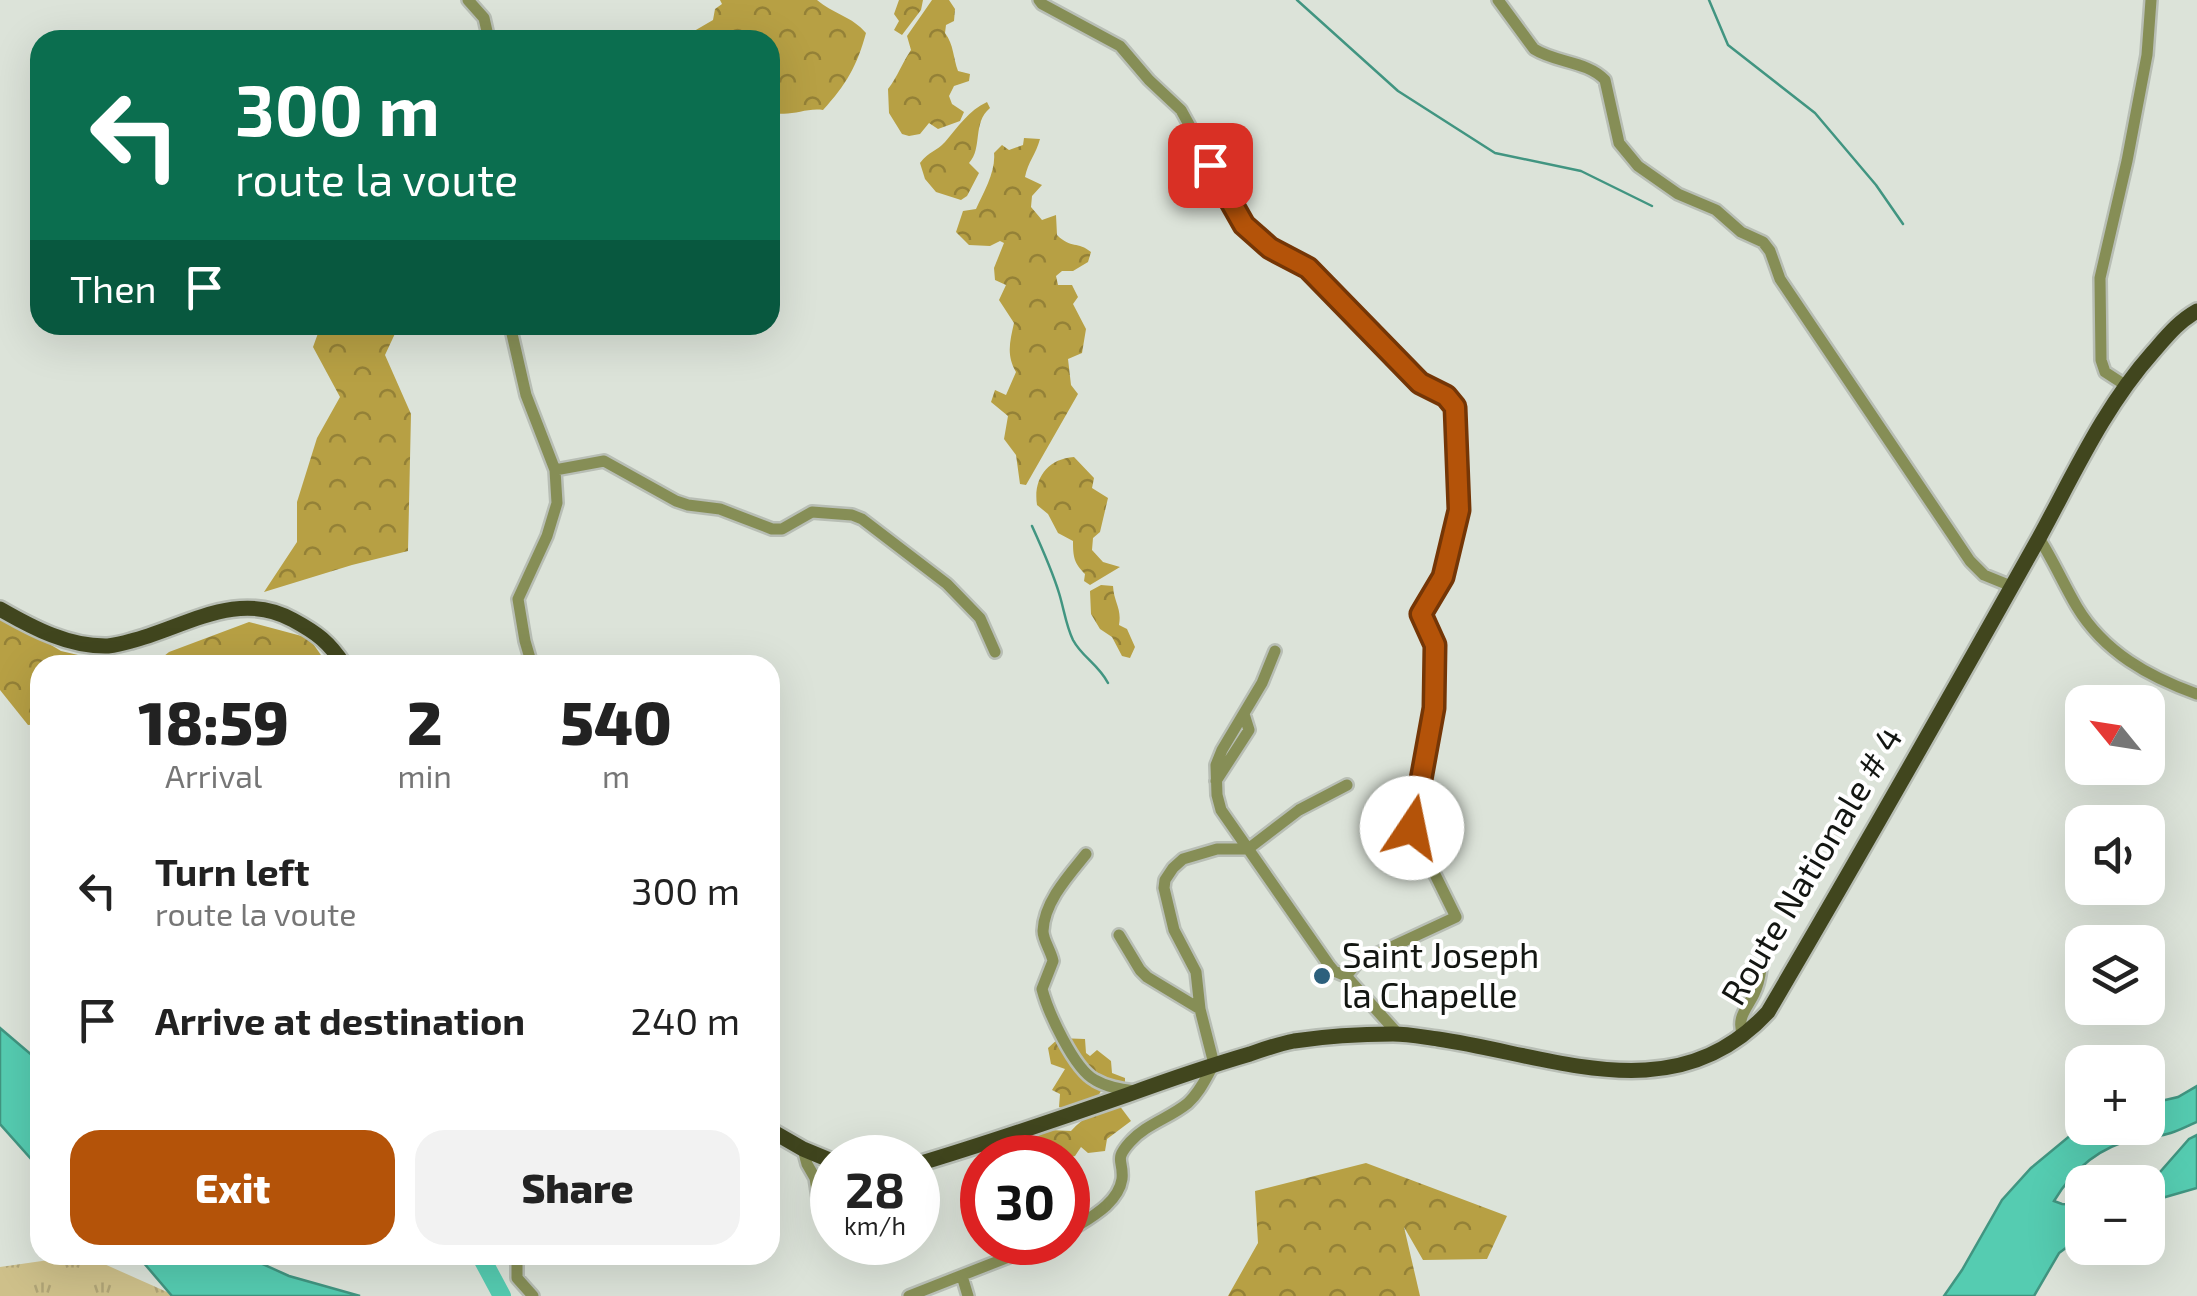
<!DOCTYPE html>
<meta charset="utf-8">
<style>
body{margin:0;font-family:"Exo 2",sans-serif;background:#f2f2f2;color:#222;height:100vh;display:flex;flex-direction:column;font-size:38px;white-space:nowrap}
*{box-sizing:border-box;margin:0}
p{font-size:32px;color:#767676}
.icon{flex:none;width:55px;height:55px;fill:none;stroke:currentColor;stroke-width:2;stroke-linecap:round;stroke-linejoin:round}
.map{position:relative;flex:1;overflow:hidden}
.drawer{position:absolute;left:30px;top:655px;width:750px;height:610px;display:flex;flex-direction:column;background:#fff;border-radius:30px;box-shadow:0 10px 40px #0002}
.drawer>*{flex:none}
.top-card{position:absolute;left:30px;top:30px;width:750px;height:305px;border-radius:30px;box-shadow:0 10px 40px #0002;background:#0b6e4f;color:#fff;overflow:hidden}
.needle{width:65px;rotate:300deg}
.tools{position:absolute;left:2065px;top:685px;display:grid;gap:20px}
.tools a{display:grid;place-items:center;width:100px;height:100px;border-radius:20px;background:#fff;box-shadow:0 10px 40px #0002;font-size:50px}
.speed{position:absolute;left:810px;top:1135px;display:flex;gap:20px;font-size:50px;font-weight:700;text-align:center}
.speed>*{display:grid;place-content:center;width:130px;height:130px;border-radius:50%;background:#fff;box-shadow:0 10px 40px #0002;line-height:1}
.speed small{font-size:25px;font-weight:400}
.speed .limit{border:15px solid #d22;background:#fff;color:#111}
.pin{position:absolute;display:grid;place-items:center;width:85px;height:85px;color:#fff;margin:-42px;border-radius:20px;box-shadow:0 5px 15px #0006}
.me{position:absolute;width:110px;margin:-55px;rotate:11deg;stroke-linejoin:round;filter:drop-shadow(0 0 8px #0008)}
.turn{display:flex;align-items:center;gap:35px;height:210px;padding:0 40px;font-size:45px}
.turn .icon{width:130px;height:130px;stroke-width:2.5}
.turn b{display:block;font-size:70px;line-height:85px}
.then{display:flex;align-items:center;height:95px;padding:0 40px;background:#0003;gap:20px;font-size:38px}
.eta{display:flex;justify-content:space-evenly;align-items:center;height:170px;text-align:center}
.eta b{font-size:60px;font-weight:800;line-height:70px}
.action{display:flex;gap:20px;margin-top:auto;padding:20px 40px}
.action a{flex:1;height:115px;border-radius:30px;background:#b45309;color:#fff;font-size:40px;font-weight:800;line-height:115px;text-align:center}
.action a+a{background:#f2f2f2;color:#222}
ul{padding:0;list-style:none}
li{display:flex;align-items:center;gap:30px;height:130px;padding:0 40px}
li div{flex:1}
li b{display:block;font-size:38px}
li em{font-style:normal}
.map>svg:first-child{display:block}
.grass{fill:url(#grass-tufts)}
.forest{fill:url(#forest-crowns)}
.water{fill:#55ccb1;stroke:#419581;stroke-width:2.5}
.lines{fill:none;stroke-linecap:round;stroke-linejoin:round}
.stream{stroke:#419581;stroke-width:2.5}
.river{stroke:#55ccb1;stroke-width:18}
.minor-casing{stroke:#b8beb5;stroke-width:16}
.major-casing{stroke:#b8beb5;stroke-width:20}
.minor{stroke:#868e56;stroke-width:11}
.major{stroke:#41461e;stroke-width:15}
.route-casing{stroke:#753606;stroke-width:25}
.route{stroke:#b45309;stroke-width:18}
.poi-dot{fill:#2d607d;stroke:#fff;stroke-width:4}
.labels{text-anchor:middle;stroke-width:8;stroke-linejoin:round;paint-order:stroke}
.street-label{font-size:35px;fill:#131612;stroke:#fff}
.poi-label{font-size:35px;fill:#131612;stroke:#fff;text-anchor:start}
</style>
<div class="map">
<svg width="2197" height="1296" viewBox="0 0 2197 1296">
<defs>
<pattern id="grass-tufts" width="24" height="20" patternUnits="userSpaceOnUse" patternTransform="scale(2.5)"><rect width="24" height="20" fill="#cec08a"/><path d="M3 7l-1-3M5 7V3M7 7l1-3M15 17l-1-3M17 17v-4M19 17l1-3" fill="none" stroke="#b0a476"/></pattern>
<pattern id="forest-crowns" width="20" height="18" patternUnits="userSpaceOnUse" patternTransform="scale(2.5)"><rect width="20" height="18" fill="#b7a044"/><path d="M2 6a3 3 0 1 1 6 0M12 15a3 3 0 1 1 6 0" fill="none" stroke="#948137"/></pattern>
</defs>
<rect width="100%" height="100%" fill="#dce3d9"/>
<path class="grass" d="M84 1255 167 1292 172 1296H0V1267Z"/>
<path class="forest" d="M720 0H817C832 13 853 17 866 33 857 66 846 85 823 110 805 107 788 119 770 111V40H689V34L713 20 715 9 722 4Z
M899 0H923L921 10 902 35 894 30 899 21 894 14Z
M932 0H949L955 9 954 21 946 25 945 33C954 45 953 58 958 71L970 74 969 81 954 86 949 96 952 104 964 112 960 121 938 129 929 123 920 134 909 136 902 134 889 113 888 89C898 76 902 63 911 50L907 36Z
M987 102 990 108C972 123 983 148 969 163L979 173 967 196 961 200 936 192 925 179 920 163C929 151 937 151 945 142 958 127 969 110 987 102Z
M1024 138 1040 139C1036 154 1028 162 1025 177L1042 185 1032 196 1031 207 1042 220 1056 215 1057 235C1071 249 1078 241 1091 252L1088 262 1073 271H1062L1056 276 1058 285H1072L1078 297 1073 304 1086 329 1082 353 1068 359 1071 385 1078 394 1026 485 1020 484 1016 455 1004 439 1008 416 991 402 995 390 1006 395 1016 372C1006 355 1010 341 1014 323L999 300 1006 285 995 280 994 268 1004 243 1000 241 990 246 969 245 956 232 963 211 976 209C984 192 996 171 994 153L1002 145 1009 150 1023 145Z
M321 325H399L385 355 411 414 408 551 352 565 264 592 297 542V502L317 438 340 397 313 347Z
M1074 457 1094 478 1092 488 1108 498 1100 532 1093 538 1092 550 1103 562 1120 567 1090 585 1084 581 1085 574C1074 563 1073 557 1073 541L1058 533 1048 514 1037 505C1033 479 1047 459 1074 457Z
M1101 585 1113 586C1114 603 1122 608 1119 625L1127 629 1135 647 1130 658 1122 656 1112 637 1100 629 1091 614 1090 591Z
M0 614 61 651 121 665H40V724L28 725 0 690Z
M249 622 309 638 328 665H153L169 652Z
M1059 1038 1085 1039 1086 1053 1090 1056 1097 1050 1111 1061 1112 1073 1125 1078V1088H1103L1095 1101 1082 1105 1074 1103 1068 1110 1059 1107 1060 1094 1052 1090 1065 1069 1051 1064 1048 1048Z
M1119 1105 1131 1121 1107 1139 1105 1151 1088 1153 1081 1147 1075 1156 1068 1158 1058 1154 1053 1157H1019L1010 1152 1013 1144H1023L1049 1130 1071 1131C1084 1116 1100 1110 1119 1105Z
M1366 1163 1507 1216 1487 1259 1423 1260 1404 1227 1420 1296H1228L1258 1243 1255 1191Z"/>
<path class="water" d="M0 1028 40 1062V1169L0 1124Z
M2197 1086V1122C2187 1126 2177 1132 2167 1134 2157 1137 2146 1137 2135 1139 2099 1147 2072 1171 2054 1201L2062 1204 2082 1205V1236L2059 1253 2034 1296H1944L1962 1270 2002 1200 2031 1168 2072 1134 2087 1128H2148V1104L2178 1097Z
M2197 1135V1188L2148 1202V1182H2141L2160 1172 2189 1139Z
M137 1255H243L289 1276 360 1296H172Z"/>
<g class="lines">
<path class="stream" d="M1297 0 1398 91 1495 153 1581 171 1652 206
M1709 0 1728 45 1815 113 1876 185 1903 224
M1032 526C1042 548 1052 570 1059 593 1064 609 1066 626 1073 640 1082 657 1098 664 1108 683"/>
<path class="river" d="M480 1255 502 1296"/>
<g class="minor-casing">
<path id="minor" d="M468 0 484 18 489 40
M1039 0 1042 4 1120 46 1149 80 1181 110 1244 225 1270 249 1308 268 1421 383 1446 396 1455 407 1459 510 1443 577 1421 614 1435 645 1434 708 1420 785 1411 810 1412 828 1456 917 1357 963 1346 976 1398 1034
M1498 0 1534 49C1556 63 1587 61 1605 80L1619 143 1638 166 1678 194 1716 210 1741 232 1763 242 1770 251 1780 279 1970 561 1984 575 2011 586
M510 325 526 395 555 470 557 503 547 536 518 599 525 641 532 665
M2125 385 2105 372 2101 360 2100 278 2127 161 2147 55 2151 0
M555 470 604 461 676 501 688 505 720 509 772 529H782L812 512 852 515 862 519 947 584 980 618 995 652
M2039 538C2053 560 2064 585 2077 607 2104 652 2149 677 2197 694
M1275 651 1262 683 1222 750 1216 765 1217 795 1221 810 1329 965 1334 971 1346 976
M1216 781 1249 730 1244 714
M1086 854C1069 875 1044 902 1043 931 1043 940 1051 951 1053 961L1042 989C1048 1012 1074 1069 1095 1080 1107 1087 1120 1089 1134 1091
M1119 935 1140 970 1147 977 1200 1009
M1743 1036C1736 1018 1746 1010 1754 994 1758 986 1760 977 1761 968
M803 1149 807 1164 815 1178 821 1217
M1068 1232C1087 1219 1118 1205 1122 1179 1124 1160 1113 1161 1130 1142 1146 1124 1170 1118 1188 1103 1200 1092 1206 1078 1214 1064L1200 1009 1196 972 1174 930 1164 888 1165 880 1173 868 1183 859 1217 849H1248L1299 810 1347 785
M517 1255V1278L533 1296
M962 1276 968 1296
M909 1296 1047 1242"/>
</g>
<g class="major-casing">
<path id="major" d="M0 609C33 628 69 647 108 646 116 645 124 643 131 641 185 627 238 589 293 620 317 633 329 642 344 665
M770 1130 803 1149 832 1161
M918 1164C988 1143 1058 1119 1127 1095 1168 1080 1209 1066 1250 1054 1264 1049 1279 1044 1294 1041 1327 1036 1360 1034 1393 1034 1408 1034 1423 1037 1438 1039 1554 1056 1675 1113 1768 1012 1860 855 1950 697 2039 538 2074 474 2104 407 2153 352 2167 336 2179 321 2197 311"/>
</g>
<use href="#minor" class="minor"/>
<use href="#major" class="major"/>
</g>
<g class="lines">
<g class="route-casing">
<path id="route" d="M1210 165 1244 225 1270 248 1308 268 1420 383 1446 396 1455 407 1459 510 1443 577 1421 614 1435 645 1434 708 1420 785 1411 810 1412 828"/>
</g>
<use href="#route" class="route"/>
</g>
<circle class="poi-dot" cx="1322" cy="976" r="10"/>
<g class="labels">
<g class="street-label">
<text transform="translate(1812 866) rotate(-59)" y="12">Route Nationale # 4</text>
</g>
<g class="poi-label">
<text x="1342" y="968">Saint Joseph<tspan x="1342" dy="40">la Chapelle</tspan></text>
</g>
</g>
</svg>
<div class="tools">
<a><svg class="needle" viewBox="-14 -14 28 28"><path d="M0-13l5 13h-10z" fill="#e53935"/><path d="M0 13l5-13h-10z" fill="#767676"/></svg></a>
<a><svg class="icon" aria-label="sound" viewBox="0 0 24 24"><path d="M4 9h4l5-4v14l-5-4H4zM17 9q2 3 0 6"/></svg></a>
<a><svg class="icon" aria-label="layers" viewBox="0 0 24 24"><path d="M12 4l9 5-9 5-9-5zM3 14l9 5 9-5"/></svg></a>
<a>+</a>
<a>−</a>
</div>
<div class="speed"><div>28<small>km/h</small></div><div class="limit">30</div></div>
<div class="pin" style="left:1210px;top:165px;background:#d93025"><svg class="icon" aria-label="arrive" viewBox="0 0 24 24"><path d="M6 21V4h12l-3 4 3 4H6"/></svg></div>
<svg class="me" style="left:1412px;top:828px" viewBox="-20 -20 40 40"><circle r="19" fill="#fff"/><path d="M0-13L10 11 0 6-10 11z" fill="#b45309"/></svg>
<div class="top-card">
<div class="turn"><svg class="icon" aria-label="left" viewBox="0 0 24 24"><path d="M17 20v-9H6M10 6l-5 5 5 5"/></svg><div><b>300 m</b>route la voute</div></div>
<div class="then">Then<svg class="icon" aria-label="arrive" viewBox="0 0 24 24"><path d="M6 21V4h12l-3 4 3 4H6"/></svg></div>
</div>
<section class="drawer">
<div class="eta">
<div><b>18:59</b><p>Arrival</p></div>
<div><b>2</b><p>min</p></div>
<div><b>540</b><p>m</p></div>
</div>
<ul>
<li><svg class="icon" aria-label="left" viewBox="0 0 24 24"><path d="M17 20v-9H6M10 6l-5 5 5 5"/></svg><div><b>Turn left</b><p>route la voute</p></div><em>300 m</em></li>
<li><svg class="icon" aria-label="arrive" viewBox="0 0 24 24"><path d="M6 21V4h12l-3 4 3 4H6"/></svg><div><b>Arrive at destination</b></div><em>240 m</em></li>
</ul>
<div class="action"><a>Exit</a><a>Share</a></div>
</section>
</div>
